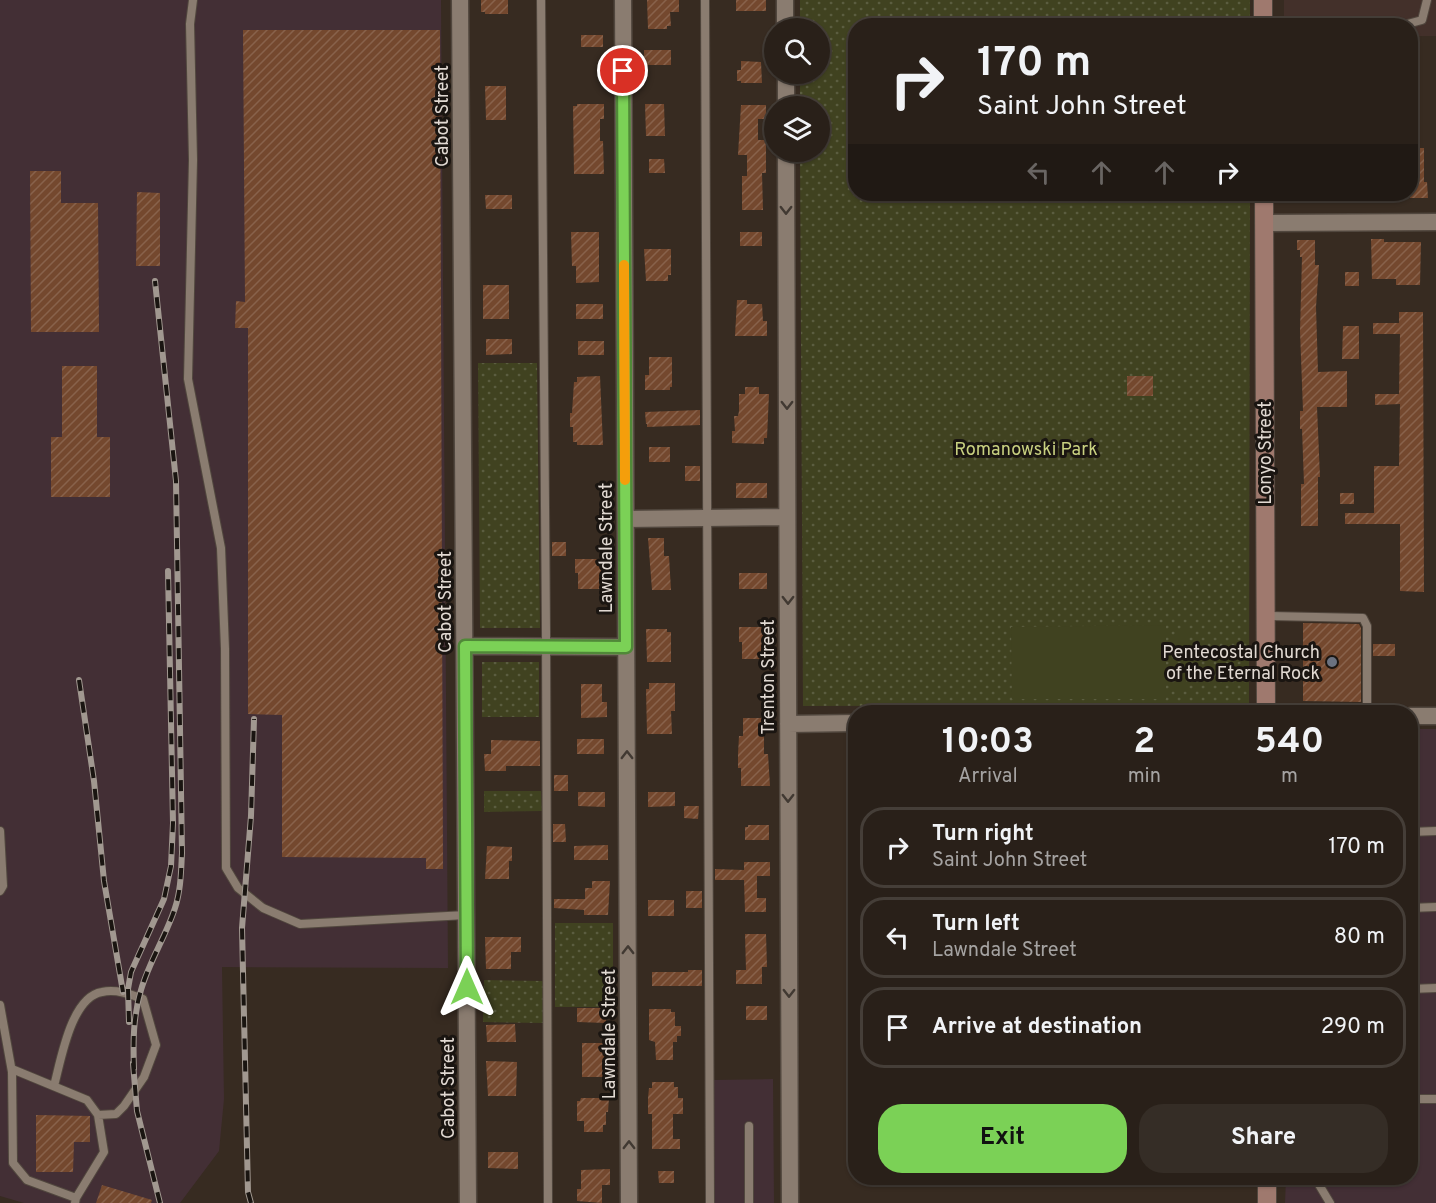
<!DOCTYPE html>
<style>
body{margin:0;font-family:Overpass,sans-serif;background:#352d26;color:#f1f3f6;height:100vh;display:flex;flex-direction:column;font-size:22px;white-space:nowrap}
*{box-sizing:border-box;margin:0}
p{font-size:20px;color:#a5a3a2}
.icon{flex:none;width:33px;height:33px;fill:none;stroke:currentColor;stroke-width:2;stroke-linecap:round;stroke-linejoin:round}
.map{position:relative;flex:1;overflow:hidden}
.panel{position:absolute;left:848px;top:705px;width:570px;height:480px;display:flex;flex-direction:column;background:#292019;border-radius:24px;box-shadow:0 2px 4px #0004,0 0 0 2px #453e38}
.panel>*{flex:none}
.top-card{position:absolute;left:848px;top:18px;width:570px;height:183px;border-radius:24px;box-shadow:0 2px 4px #0004,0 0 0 2px #453e38;background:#292019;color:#f1f3f6;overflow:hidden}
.tools{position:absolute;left:764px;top:18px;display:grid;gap:12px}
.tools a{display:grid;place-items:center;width:66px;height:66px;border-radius:50%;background:#292019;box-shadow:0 2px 4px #0004,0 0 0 2px #453e38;font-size:30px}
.pin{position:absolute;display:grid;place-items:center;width:51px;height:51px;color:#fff;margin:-26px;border:3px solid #fff;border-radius:50%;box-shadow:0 2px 6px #0007}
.me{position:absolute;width:66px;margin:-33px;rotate:0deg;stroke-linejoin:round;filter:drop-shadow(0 0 4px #0008)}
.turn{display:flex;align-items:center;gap:21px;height:126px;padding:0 30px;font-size:27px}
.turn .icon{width:78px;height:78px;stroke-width:2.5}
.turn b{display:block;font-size:42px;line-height:51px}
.lanes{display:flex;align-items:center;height:57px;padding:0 30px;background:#0003;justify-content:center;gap:30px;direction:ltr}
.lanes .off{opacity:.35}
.eta{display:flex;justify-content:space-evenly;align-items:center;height:102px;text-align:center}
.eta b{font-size:36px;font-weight:700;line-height:42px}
.primary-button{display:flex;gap:12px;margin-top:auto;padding:12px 30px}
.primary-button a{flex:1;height:69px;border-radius:24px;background:#7bd156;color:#111;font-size:24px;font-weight:700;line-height:69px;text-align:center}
.primary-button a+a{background:#352d26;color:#f1f3f6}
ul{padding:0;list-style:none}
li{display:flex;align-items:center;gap:18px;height:81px;margin:0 12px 9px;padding:0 18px;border:3px solid #453e38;border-radius:24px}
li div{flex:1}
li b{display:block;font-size:22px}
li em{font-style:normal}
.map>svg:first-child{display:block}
.industrial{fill:#432f35}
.education{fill:#43302a}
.grass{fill:url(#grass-dots)}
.pitch{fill:#404220}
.building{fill:url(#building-hatch)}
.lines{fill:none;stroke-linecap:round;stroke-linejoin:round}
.lane-casing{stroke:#51473e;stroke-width:10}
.street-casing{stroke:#51473e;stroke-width:19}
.secondary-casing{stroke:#51473e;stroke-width:20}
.lane{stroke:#8a7c70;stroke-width:8}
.street{stroke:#8a7c70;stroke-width:16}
.secondary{stroke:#9f796e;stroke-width:18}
.rail-casing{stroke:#a19890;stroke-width:6}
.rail{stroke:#1a1511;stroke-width:4;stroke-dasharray:11;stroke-linecap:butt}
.oneway{stroke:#413932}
.route-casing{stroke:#508838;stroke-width:15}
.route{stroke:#7bd156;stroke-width:10}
.slow{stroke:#f59e0b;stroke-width:10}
.worship-dot{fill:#6b7280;stroke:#1a1511;stroke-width:2}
.labels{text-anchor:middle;stroke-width:6;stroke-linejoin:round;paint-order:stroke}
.street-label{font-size:18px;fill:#e1d9d2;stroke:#1a1511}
.park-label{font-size:18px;fill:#c9d181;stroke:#1a1511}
.poi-label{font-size:18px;fill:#e1d9d2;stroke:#1a1511;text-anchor:end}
</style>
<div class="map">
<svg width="1436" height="1203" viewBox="0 0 1436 1203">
<defs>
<pattern id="grass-dots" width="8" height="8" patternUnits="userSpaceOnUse" patternTransform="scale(1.5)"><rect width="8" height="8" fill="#404220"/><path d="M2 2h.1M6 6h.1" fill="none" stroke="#5b5d40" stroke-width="1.8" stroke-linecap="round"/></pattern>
<pattern id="building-hatch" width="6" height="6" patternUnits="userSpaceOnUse" patternTransform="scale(1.5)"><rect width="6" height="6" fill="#74482e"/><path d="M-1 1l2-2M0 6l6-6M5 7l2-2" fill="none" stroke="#88624b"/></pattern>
</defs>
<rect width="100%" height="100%" fill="#372b21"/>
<path class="industrial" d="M0 0H441L448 968 222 967 224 1099 219 1151 180 1203H24L0 1196Z
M1410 729H1436V1203H1285L1286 1178H1410Z
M773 1079 774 1203H714L713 1080Z"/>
<path class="education" d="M1284 0H1436V36H1410V26H1284Z"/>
<path class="grass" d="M800 0H1250V25L855 26V194H1250L1249 705 803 706 800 152H819V106H800V74H819V28H800Z
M478 363H537L540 628H480Z
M482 662H539V717H482Z
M484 791H541L542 811 484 812Z
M555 923H613V1007H555Z
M484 980 543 981V1023L483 1022Z"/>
<path class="pitch" d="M1166 625V699H1012L1011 627Z
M1175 630H1187V656H1175Z
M1175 666H1186V690H1175Z"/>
<path class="building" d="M481 0H508V14H485V12H481Z
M647 0H679V12H670L671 26H667V29H648Z
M736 0H766V11H736Z
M243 30H440L443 869H426V858L282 857V715L248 714V328H235L236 301 245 302Z
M581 35H603V47H581Z
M644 50H671V65H644Z
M741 61 761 62 762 83H741V81H737V70H741Z
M485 86H506V120H486Z
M577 104H604V119H600V141H603L604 174H574L573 106H577Z
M645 104H664L665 136H646Z
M741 105H766V119H758V140H766V173H762L763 210H742V176H747V155H738Z
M1410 148H1424V182H1427L1428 198H1410Z
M649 159H664L665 173H649Z
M30 171H61V203H98L99 332H31Z
M137 192 160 193V266H136Z
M485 195H512V209H486Z
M571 232H599V282L576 283V266H572Z
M740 232H762V246H740Z
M1371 239H1384V242H1421L1420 285H1396V279H1372Z
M1297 240H1315V265H1319L1316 307 1318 372 1347 371V407H1317L1320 477H1318V526H1301V484H1304L1302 429H1300V411H1303L1300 331 1302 257H1300V250H1297Z
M644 249H671V275H668V281H646Z
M1345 272H1359V286H1345Z
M483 285H509V319H483Z
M737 300H747V304H762L763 321H767V336H735Z
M576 304H603V319H576Z
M1399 312H1423L1424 592 1400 591V524H1345V513H1374V466H1399L1400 404 1375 405V394H1399L1400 334H1373V323H1399Z
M1343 326H1359V359H1342Z
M486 339H512V354L486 355Z
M578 341H604V355H578Z
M649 357H672V387H670V390H645V375H649Z
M62 366H97V437H110V497H51V437H62Z
M600 376 603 445H577V442H573V427H570V413H572L574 382H577V377Z
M1127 376H1153V396H1127Z
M745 387H759V394H769L767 438H764V444L732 443V431H735L734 416H738L739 411V394H745Z
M700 410V425L647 427V424H646L645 412Z
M649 447H670V462H649Z
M685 466H700V481H685Z
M736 483H767V498H736Z
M1340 493H1354V504H1340Z
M648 538H664V556H669L671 590H652Z
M552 542H566V556H552Z
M575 559H605V589H578V573H575Z
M739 573H767V589H739Z
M1303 623 1359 624 1361 628V702L1303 701Z
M739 627H767V645H773V659H742V642H739Z
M646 629H667V632H671V662H647Z
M1373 644H1395V656H1373Z
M649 683H675V711H671L672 734H647L646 689H649Z
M581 684H602V702H607V717L581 718Z
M743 718H767V731H764V754H768L770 786H741V768H738V754L739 736H743Z
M577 739H604V754H577Z
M491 740 540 741V766H506V771H485L484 754H491Z
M554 775H568V791H554Z
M578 792H605V807L578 806Z
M648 792H675V806L648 807Z
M684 806H699L698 819 684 818Z
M553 824H565L566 842H553Z
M748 825H769V840H745V827H748Z
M608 845V860H574V846Z
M487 846 512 847V861H509V879H485Z
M744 862H770V876H757V898H766V912H745L744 880H715V869L744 870Z
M592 881H610L608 915H584V910L554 908V899H585V888H592Z
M686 891H702V908H686Z
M648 900H674V916H648Z
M745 934H766L767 967H762V984H736V970H746Z
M485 937H521V952H511V969H486Z
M688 970H702V986H652V972H688Z
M746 1006H767V1020H746Z
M577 1008H606V1023L577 1022Z
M649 1009H671V1012H675V1026H681V1036H677V1042H673V1060H656L655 1042 649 1040Z
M515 1024 516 1042H487L486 1025Z
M582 1043H608L609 1077H582Z
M486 1061 517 1062 516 1096H488Z
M652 1082H674V1087H678V1098H683V1114H673V1139H680V1149H652V1114H648V1098L649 1088H652Z
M581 1098H609L608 1112H606V1125H603V1132H584V1121H577V1101H580Z
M36 1115 90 1116V1142H74L73 1172H36Z
M488 1152H518V1169L488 1168Z
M610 1169V1185H602V1203L577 1201V1189H581V1170Z
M658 1171H674V1183H659Z
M102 1185 152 1200 151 1203H96Z"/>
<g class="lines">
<g class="lane-casing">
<path id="lane" d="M193 0 190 24 193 160 188 379 221 548 225 649 226 868 238 888 263 908 300 924 466 915
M541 0 546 631 548 1203
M705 0 710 1203
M1400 26 1422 20 1427 0
M1266 616 1363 618 1367 626V712
M0 831 3 886 0 891
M1410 832 1436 831
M1410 908 1436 907
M1410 989 1436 988
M0 1005 12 1072 13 1163 27 1180 76 1198 75 1203
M12 1069 87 1100 98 1115 104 1152 76 1198
M54 1086C61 1060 71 997 102 992 116 989 130 994 143 999L156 1045 144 1077 124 1106 116 1114 98 1115
M1410 1099H1436
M1315 1178 1330 1203
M749 1203V1126"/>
</g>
<g class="street-casing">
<path id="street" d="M460 0 468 1203
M623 0 629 1203
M785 0V28
M786 74V106
M786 152 790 1203
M1264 223 1436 222
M626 519 787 517
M465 646 626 647
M1410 716H1436
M788 724 855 723"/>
</g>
<g class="secondary-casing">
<path id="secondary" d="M1263 0V26
M1264 194 1266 712
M1267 1178V1203"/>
</g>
<use href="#lane" class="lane"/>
<use href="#street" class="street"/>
<use href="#secondary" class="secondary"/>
<g class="rail-casing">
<path id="rail" d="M79 680 94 781 104 881 123 992
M129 1022 128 989 131 972 164 899 171 866 173 823 168 571
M133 1063 137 1111 160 1203
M134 1069C133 1042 133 1017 141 990 149 962 166 936 175 908 181 890 181 871 182 853L176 481 155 281
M251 1203 248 1192 242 928 251 816 254 719"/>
</g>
<use href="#rail" class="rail"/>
</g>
<defs><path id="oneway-chevron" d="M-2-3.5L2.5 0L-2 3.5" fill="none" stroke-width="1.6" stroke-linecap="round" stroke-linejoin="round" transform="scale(1.5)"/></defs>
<g class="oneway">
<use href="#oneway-chevron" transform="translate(786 210) rotate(90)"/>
<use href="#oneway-chevron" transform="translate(787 405) rotate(90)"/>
<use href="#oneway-chevron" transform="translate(788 600) rotate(90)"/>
<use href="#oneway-chevron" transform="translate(627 755) rotate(-90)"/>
<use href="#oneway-chevron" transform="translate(788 798) rotate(90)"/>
<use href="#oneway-chevron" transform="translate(628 950) rotate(-90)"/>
<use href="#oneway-chevron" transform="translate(789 993) rotate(90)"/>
<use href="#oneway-chevron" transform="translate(629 1145) rotate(-90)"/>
</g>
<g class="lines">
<g class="route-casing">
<path id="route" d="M467 987 465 646 626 647 623 71"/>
</g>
<use href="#route" class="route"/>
<path class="slow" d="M624 265 625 480"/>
</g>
<circle class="worship-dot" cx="1332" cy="662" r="6"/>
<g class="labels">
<g class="street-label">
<text transform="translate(442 116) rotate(-90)" y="6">Cabot Street</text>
<text transform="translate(1265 453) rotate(-90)" y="6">Lonyo Street</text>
<text transform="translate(606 548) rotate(-90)" y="6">Lawndale Street</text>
<text transform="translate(445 602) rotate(-90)" y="6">Cabot Street</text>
<text transform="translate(768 677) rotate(-90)" y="6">Trenton Street</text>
<text transform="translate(609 1034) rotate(-90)" y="6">Lawndale Street</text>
<text transform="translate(448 1088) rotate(-90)" y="6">Cabot Street</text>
</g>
<g class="park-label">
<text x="1026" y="455">Romanowski Park</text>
</g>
<g class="poi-label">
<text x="1320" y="658">Pentecostal Church<tspan x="1320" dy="21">of the Eternal Rock</tspan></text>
</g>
</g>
</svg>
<div class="tools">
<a><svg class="icon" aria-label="search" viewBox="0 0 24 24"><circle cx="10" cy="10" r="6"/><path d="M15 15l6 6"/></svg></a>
<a><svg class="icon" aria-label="layers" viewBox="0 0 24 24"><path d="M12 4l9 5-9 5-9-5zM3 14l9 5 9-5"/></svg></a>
</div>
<div class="pin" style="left:623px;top:71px;background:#d93025"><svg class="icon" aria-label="arrive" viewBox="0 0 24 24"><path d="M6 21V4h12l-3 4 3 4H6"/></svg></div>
<svg class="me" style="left:467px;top:987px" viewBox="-20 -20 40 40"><path d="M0-17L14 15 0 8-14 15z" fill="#7bd156" stroke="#fff" stroke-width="4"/></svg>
<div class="top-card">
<div class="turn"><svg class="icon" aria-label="right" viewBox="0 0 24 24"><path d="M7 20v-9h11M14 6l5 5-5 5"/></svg><div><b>170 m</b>Saint John Street</div></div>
<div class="lanes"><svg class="icon off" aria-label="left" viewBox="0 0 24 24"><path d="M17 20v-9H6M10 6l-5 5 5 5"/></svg><svg class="icon off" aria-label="ahead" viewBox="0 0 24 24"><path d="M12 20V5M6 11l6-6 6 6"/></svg><svg class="icon off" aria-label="ahead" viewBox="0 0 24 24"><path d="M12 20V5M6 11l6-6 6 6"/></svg><svg class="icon" aria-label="right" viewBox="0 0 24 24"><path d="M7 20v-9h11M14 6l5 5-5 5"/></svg></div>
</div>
<section class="panel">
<div class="eta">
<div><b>10:03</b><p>Arrival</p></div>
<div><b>2</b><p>min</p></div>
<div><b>540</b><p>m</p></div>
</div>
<ul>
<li><svg class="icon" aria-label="right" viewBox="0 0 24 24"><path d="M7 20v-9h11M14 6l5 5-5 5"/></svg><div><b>Turn right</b><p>Saint John Street</p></div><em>170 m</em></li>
<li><svg class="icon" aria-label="left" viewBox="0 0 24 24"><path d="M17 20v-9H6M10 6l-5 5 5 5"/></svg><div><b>Turn left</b><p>Lawndale Street</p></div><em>80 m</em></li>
<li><svg class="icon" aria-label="arrive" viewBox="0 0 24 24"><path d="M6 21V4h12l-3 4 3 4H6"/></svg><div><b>Arrive at destination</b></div><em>290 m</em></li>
</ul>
<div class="primary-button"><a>Exit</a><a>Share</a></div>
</section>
</div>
